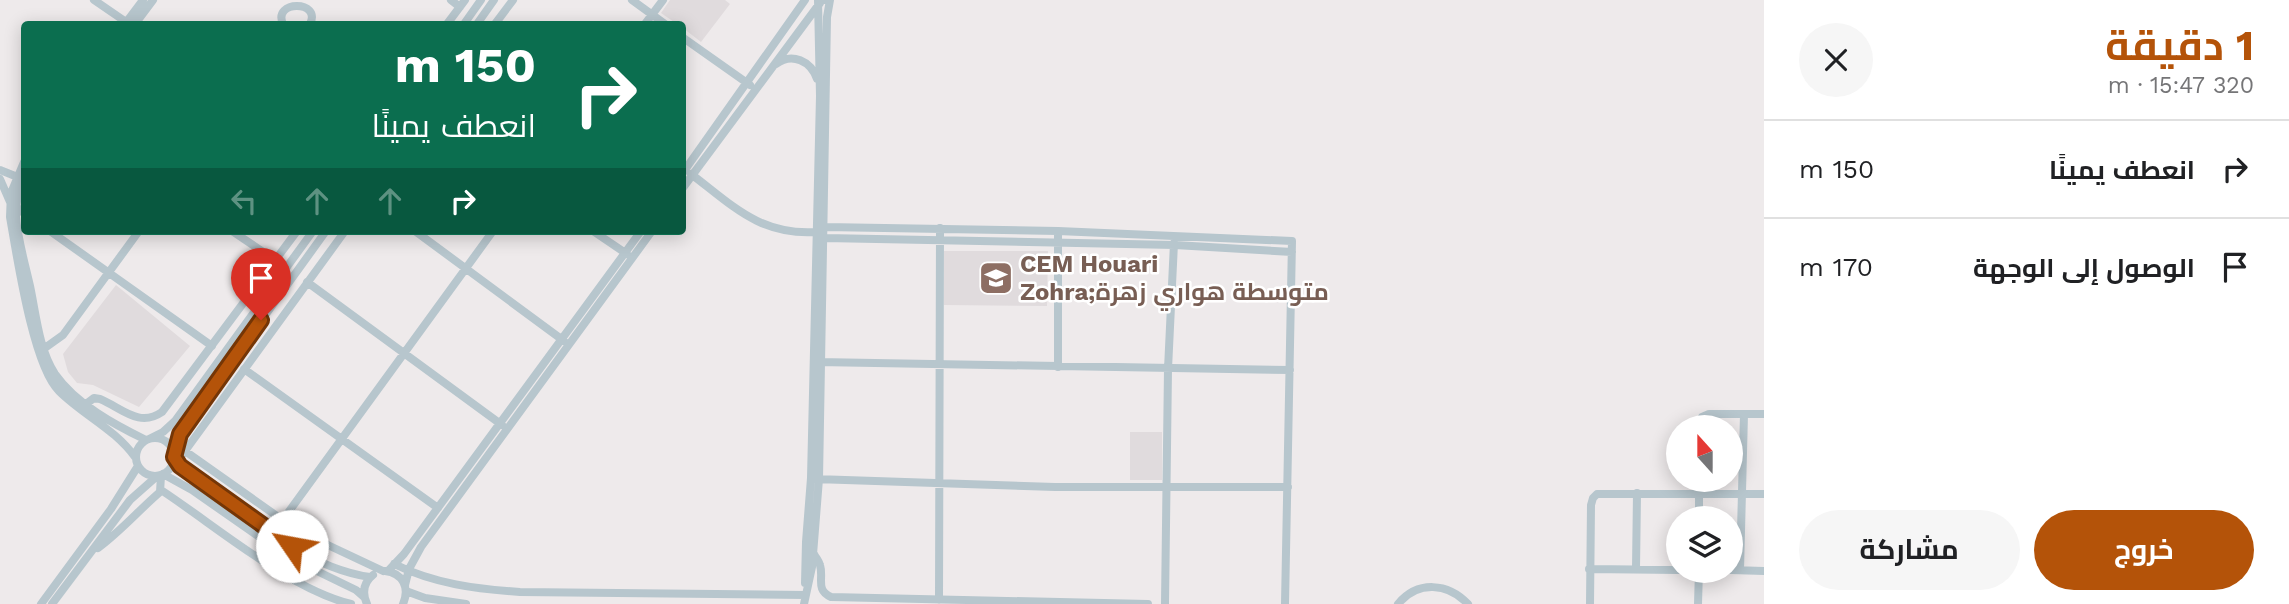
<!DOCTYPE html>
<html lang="ar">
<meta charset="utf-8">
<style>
body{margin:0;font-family:"Work Sans",Cairo,sans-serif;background:#f6f6f6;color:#202124;direction:rtl;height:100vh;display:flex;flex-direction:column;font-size:26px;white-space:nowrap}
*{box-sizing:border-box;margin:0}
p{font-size:23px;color:#757577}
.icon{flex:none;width:38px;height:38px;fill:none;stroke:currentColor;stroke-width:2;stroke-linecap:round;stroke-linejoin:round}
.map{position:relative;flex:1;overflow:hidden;direction:ltr}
.side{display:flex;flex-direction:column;background:#fff;width:525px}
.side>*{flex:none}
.hud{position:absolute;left:21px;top:21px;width:665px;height:214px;border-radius:7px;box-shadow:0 4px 18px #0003;direction:rtl;background:#0b6e4f;color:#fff;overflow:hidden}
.needle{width:46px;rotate:339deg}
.buttons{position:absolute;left:1666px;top:415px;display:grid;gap:14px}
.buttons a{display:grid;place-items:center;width:77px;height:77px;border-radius:50%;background:#fff;box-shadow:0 4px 18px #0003;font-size:35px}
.pin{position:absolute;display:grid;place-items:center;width:60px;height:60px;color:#fff;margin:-72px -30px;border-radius:50% 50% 50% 0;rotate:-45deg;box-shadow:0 0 7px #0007}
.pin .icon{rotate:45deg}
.me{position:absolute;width:77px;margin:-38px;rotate:303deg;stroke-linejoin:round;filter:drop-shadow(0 0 5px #0008)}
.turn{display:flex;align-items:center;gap:24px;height:147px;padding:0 35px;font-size:32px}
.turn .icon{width:91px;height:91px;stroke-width:2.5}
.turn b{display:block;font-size:49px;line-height:60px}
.lanes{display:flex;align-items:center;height:66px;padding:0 35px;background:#0003;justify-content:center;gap:35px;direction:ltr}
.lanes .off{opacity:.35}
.round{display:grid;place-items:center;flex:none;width:74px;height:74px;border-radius:37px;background:#f6f6f6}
.summary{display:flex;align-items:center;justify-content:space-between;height:119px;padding:0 35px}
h1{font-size:42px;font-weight:700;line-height:52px;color:#b45309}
.primary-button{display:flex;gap:14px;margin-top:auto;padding:14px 35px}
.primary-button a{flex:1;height:80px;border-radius:42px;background:#b45309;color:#fff;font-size:28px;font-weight:700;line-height:80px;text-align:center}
.primary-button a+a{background:#f6f6f6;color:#202124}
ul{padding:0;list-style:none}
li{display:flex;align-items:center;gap:21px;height:98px;padding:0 35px;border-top:2px solid #e0e0e0}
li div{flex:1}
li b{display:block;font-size:26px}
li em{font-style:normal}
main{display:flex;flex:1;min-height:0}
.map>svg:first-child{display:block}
.education{fill:#e0dbdd}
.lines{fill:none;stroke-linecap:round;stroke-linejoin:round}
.minor{stroke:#b7c6cd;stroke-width:8}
.route-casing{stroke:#753606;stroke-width:18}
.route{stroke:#b45309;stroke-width:12}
.labels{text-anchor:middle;stroke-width:5;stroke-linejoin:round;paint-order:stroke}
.education-label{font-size:24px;font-weight:bold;fill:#785e54;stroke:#fff;text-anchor:start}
</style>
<main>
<section class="side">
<div class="summary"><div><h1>1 دقيقة</h1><p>320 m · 15:47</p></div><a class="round"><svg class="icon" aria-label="close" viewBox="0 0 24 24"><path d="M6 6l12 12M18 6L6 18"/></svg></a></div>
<ul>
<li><svg class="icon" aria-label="right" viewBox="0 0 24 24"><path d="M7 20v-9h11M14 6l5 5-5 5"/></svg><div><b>انعطف يمينًا</b></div><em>150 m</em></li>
<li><svg class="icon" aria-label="arrive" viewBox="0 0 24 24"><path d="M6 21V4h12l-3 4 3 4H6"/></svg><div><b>الوصول إلى الوجهة</b></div><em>170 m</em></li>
</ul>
<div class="primary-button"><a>خروج</a><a>مشاركة</a></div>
</section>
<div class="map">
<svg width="1764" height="604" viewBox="0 0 1764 604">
<rect width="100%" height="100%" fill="#eeeaeb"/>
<path class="education" d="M670 0H725L730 4 701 42 683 28 682 24H677L661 13Z
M944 251H1048L1047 306 944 305Z
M116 285 190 346 139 407 93 385 77 383 68 372 63 354Z
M1130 432H1162V480H1130Z"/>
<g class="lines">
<path class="minor" d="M94 0 129 24
M451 0 460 7
M632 0 665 24
M125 24 143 0
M135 24 153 0
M283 24C272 0 322 0 310 24
M447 24 465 0
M464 24 481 0
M477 24 494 0
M495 24 513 0
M645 24 663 0
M682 37 750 85
M776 64C792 52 811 61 817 79
M24 162 11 193 10 217C17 256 33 366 59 391 83 415 115 429 135 457
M0 170 20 178
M682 174 805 0
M691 174C732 205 760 236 817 232
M24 175C18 188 16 203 16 217 18 240 25 264 30 286 36 314 39 350 55 374 76 404 115 425 146 440
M0 179 10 202 24 213
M682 189 820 3
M50 231 212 346
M232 231 275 260
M415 231 564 341
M593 231 627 254
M1058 231V367
M307 282 502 425
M42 350 63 335 139 231
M818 362 1290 370
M244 369 438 508
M86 404 94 398 100 399C122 408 139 428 162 412L297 231
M1698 427 1702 417 1709 414H1764
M136 457a19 19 0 1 1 38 0a19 19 0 1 1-38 0Z
M149 439 163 432 175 421 313 231
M185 451 298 531 383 571
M173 453 180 434 191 418 326 231
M175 458 180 466C236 507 300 567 370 577
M172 466 177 462 345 231
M163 474 192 490 288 557 356 590 364 597
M815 479 1055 487H1288
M1699 480V518
M161 490C216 526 289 589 351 604
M282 521 493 231
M98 548C121 531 139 510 160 492L161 476
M814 554C816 558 819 561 820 565 824 578 815 590 831 597L1148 604
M394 564C435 584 476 589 520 592L805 595
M1589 569 1678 570
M1636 569 1637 493
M1731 570 1764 571
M1740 570 1744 414
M385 571C403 573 410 588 403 604
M388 571 404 554 641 231
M805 583 806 542 811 478 820 96 818 0H826
M405 585 409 569 421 547 652 231
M406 591 425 598 466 604
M939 600 940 228
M41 604 111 509 138 466
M52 604 130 500 156 477
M367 604C362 593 363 583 373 575
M804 604 812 567 819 479 827 17 830 0
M1165 604 1168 369 1174 243
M1285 604 1292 241 1058 231 825 227 817 232 825 238 1175 245 1292 252
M1398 604C1418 580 1448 583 1468 604
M1590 604 1591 505 1593 498 1597 494H1764
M1698 604 1699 570"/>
</g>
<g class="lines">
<g class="route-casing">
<path id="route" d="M261 320 180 434 174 457 180 466 292 546"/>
</g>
<use href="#route" class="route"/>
</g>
<defs>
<g id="school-square" transform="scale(1.75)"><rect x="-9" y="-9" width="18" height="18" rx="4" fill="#8d6e63" stroke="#fff"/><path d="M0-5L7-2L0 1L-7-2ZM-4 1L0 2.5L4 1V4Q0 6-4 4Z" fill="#fff"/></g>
</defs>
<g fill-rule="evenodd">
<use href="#school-square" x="996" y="278"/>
</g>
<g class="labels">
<g class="education-label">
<text x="1020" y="272">CEM Houari<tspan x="1020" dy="28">Zohra;متوسطة هواري زهرة</tspan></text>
</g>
</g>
</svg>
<div class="buttons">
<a><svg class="needle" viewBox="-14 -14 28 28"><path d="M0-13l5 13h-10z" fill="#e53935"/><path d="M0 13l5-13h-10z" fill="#757577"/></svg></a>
<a><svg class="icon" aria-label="layers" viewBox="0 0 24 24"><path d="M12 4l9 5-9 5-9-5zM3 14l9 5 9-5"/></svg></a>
</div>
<div class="pin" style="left:261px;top:320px;background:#d93025"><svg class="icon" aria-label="arrive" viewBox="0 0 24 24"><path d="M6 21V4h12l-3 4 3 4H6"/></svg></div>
<svg class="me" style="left:292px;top:546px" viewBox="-20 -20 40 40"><circle r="19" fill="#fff"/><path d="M0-13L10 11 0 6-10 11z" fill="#b45309"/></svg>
<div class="hud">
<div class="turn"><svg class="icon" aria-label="right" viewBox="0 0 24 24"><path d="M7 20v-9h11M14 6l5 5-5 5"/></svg><div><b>150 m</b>انعطف يمينًا</div></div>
<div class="lanes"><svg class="icon off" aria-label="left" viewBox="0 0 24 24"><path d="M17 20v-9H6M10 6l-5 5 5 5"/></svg><svg class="icon off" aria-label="ahead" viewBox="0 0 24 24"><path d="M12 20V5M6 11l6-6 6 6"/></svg><svg class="icon off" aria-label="ahead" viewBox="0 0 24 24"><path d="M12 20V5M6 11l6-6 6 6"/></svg><svg class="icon" aria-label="right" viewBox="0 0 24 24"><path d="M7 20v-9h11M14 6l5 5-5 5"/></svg></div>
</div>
</div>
</main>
